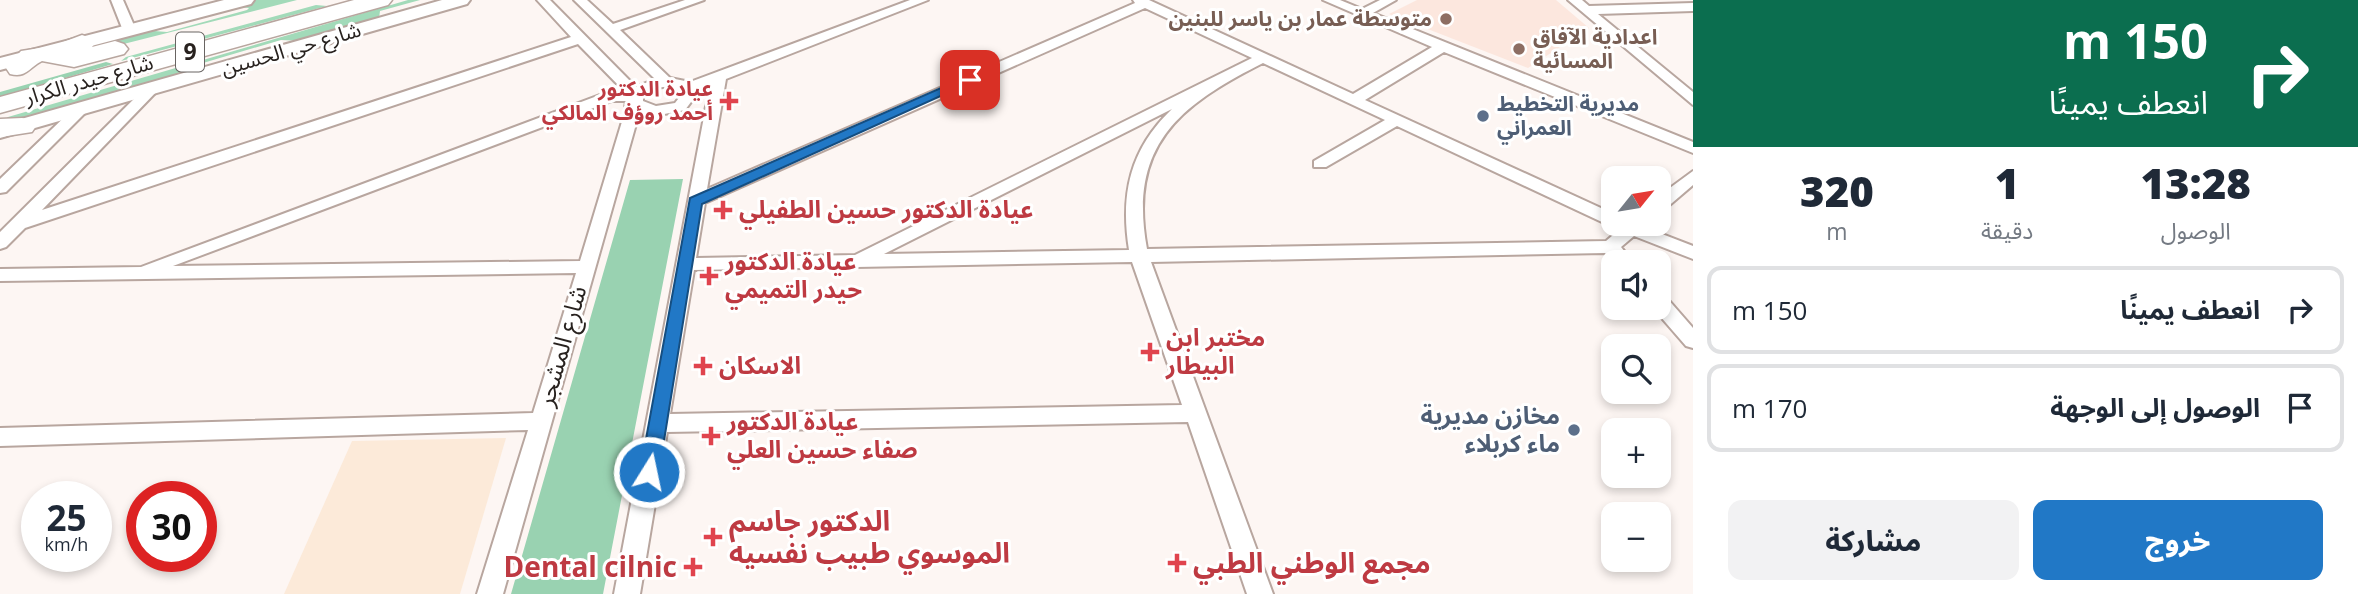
<!DOCTYPE html>
<html lang="ar">
<meta charset="utf-8">
<style>
body{margin:0;font-family:"Open Sans","Noto Sans Arabic",sans-serif;background:#f2f2f3;color:#1f2937;direction:rtl;height:100vh;display:flex;flex-direction:column;font-size:26px;white-space:nowrap}
*{box-sizing:border-box;margin:0}
p{font-size:23px;color:#747a83}
.icon{flex:none;width:38px;height:38px;fill:none;stroke:currentColor;stroke-width:2;stroke-linecap:round;stroke-linejoin:round}
.map{position:relative;flex:1;overflow:hidden;direction:ltr}
.panel{display:flex;flex-direction:column;background:#fff;width:665px}
.panel>*{flex:none}
.hud{background:#0b6e4f;color:#fff;overflow:hidden}
.needle{width:46px;rotate:60deg}
.controls{position:absolute;left:1601px;top:166px;display:grid;gap:14px}
.controls a{display:grid;place-items:center;width:70px;height:70px;border-radius:14px;background:#fff;box-shadow:0 4px 10px #0003;font-size:35px}
.speed{position:absolute;left:21px;top:481px;display:flex;gap:14px;font-size:35px;font-weight:700;text-align:center}
.speed>*{display:grid;place-content:center;width:91px;height:91px;border-radius:50%;background:#fff;box-shadow:0 4px 10px #0003;line-height:1}
.speed small{font-size:18px;font-weight:400}
.speed .limit{border:10px solid #d22;background:#fff;color:#111}
.pin{position:absolute;display:grid;place-items:center;width:60px;height:60px;color:#fff;margin:-30px;border-radius:14px;box-shadow:0 4px 10px #0006}
.me{position:absolute;width:77px;margin:-38px;rotate:10deg;stroke-linejoin:round;filter:drop-shadow(0 0 5px #0008)}
.turn{display:flex;align-items:center;gap:24px;height:147px;padding:0 35px;font-size:32px}
.turn .icon{width:91px;height:91px;stroke-width:2.5}
.turn b{display:block;font-size:49px;line-height:60px}
.eta{display:flex;justify-content:space-evenly;align-items:center;height:119px;text-align:center}
.eta b{font-size:42px;font-weight:800;line-height:49px}
.cta{display:flex;gap:14px;margin-top:auto;padding:14px 35px}
.cta a{flex:1;height:80px;border-radius:14px;background:#2178c6;color:#fff;font-size:28px;font-weight:800;line-height:80px;text-align:center}
.cta a+a{background:#f2f2f3;color:#1f2937}
ul{padding:0;list-style:none}
li{display:flex;align-items:center;gap:21px;height:88px;margin:0 14px 10px;padding:0 21px;border:4px solid #e0e1e3;border-radius:14px}
li div{flex:1}
li b{display:block;font-size:26px}
li em{font-style:normal}
main{display:flex;flex:1;min-height:0}
.map>svg:first-child{display:block}
.built{fill:#fce7de}
.medical{fill:#fcead9}
.green{fill:#a2dab9}
.forest{fill:#99d2b1}
.lines{fill:none;stroke-linecap:round;stroke-linejoin:round}
.street-casing{stroke:#b8a69f;stroke-width:4}
.secondary-casing{stroke:#b8a69f;stroke-width:4}
.highway-casing{stroke:#b8a69f;stroke-width:3}
.street{fill:#fff;fill-rule:evenodd}
.secondary{fill:#fff;fill-rule:evenodd}
.highway{fill:#fff;fill-rule:evenodd}
.route{fill:#2178c6;stroke:#154e81;stroke-width:2}
.education-dot{fill:#8d6e63;stroke:#fff;stroke-width:2.5}
.health-dot{fill:#e0444e;stroke:#fff;stroke-width:2.5}
.service-dot{fill:#5c6f8a;stroke:#fff;stroke-width:2.5}
.labels{text-anchor:middle;stroke-width:6;stroke-linejoin:round;paint-order:stroke}
.far-education-label{font-size:21px;font-weight:bold;fill:#785e54;stroke:#fff;text-anchor:end}
.far-street-label{font-size:21px;fill:#28221f;stroke:#fff}
.far-health-label{font-size:21px;font-weight:bold;fill:#be3a42;stroke:#fff;text-anchor:end}
.far-service-label{font-size:21px;font-weight:bold;fill:#4e5e75;stroke:#fff;text-anchor:start}
.shield{fill:#fff;stroke:#686462;stroke-width:2}
.shield-label{font-size:23px;font-weight:bold;fill:#28221f}
.health-label{font-size:24px;font-weight:bold;fill:#be3a42;stroke:#fff;text-anchor:start}
.street-label{font-size:24px;fill:#28221f;stroke:#fff}
.service-label{font-size:24px;font-weight:bold;fill:#4e5e75;stroke:#fff;text-anchor:end}
.near-health-label{font-size:28px;font-weight:bold;fill:#be3a42;stroke:#fff;text-anchor:start}
</style>
<main>
<section class="panel">
<div class="hud">
<div class="turn"><svg class="icon" aria-label="right" viewBox="0 0 24 24"><path d="M7 20v-9h11M14 6l5 5-5 5"/></svg><div><b>150 m</b>انعطف يمينًا</div></div>
</div>
<div class="eta">
<div><b>13:28</b><p>الوصول</p></div>
<div><b>1</b><p>دقيقة</p></div>
<div><b>320</b><p>m</p></div>
</div>
<ul>
<li><svg class="icon" aria-label="right" viewBox="0 0 24 24"><path d="M7 20v-9h11M14 6l5 5-5 5"/></svg><div><b>انعطف يمينًا</b></div><em>150 m</em></li>
<li><svg class="icon" aria-label="arrive" viewBox="0 0 24 24"><path d="M6 21V4h12l-3 4 3 4H6"/></svg><div><b>الوصول إلى الوجهة</b></div><em>170 m</em></li>
</ul>
<div class="cta"><a>خروج</a><a>مشاركة</a></div>
</section>
<div class="map">
<svg width="1693" height="594" viewBox="0 0 1693 594">
<rect width="100%" height="100%" fill="#fdf6f3"/>
<path class="built" d="M1417 0H1556L1589 28 1528 68 1389 14Z"/>
<path class="medical" d="M506 438 460 594H284L352 441Z"/>
<path class="green" d="M256 0H297L88 53 74 51 142 30 167 32 247 10 249 8 238 7Z
M408 0H420L380 11 379 18 303 41 281 40 203 63 192 72 8 123 3 121 8 117Z
M316 5 327 6 121 61 126 57Z"/>
<path class="forest" d="M106 62 113 64 0 97V92Z
M683 179 603 594H511L630 180Z"/>
<g class="lines">
<g class="street-casing">
<path id="street" d="M111 0H123L136 30 134 33H124Z
M537 0H550L636 87 655 79 574 0H587L613 24 685 0H704L620 30 670 78 690 82 910 0H928L726 79 707 189 1135 3 1133 0H1149L1353 94 1432 47 1323 0H1340L1362 9 1380 0H1396L1373 13 1693 142V153L1444 52 1365 100 1614 214V224H1646L1644 227 1693 246V259L1634 236 1621 247 1633 262H1614L1605 253 1151 262 1273 594H1247L1188 422 667 432 640 594H614L710 85 695 90 697 94 685 110 654 116 640 110 503 594H477L528 430 0 446V428L533 413 576 273 0 281V269L141 267 605 93 625 92 578 44 25 228 6 247 0 249V232L148 85H158L160 88 42 210 571 37ZM1145 8 1252 58 855 255 696 258 705 203ZM1263 63 1385 120 1314 161V167H1326L1397 126 1619 230 1606 241 1147 249C1128 146 1178 106 1263 63ZM673 86 682 94 675 103 656 106 643 101V96L654 88ZM612 101H626L624 115 580 261 173 266ZM1172 109C1130 149 1120 194 1129 250L884 254ZM1132 262 1182 405 670 414 694 270Z
M1568 0H1582L1589 6 1693 3V11L1598 14 1693 92V105Z
M82 103 87 105V111L6 192 0 193V179L77 105Z
M1693 171V185L1665 209 1659 210V196Z
M1659 295 1666 297 1693 328V348L1686 346 1653 308H1659Z"/>
</g>
<g class="secondary-casing">
<path id="secondary" d="M224 0H254L251 4 0 70V58Z
M442 0H470L467 4 0 138V125Z"/>
</g>
<g class="highway-casing">
<path id="highway" d="M354 0H392L388 5 0 113V97Z
M82 35 91 38 95 43 92 47 115 41 124 44 128 49 124 54 74 67 42 61C28 68 27 78 10 74L6 68 21 51 53 46Z
M22 118 32 120 36 126 32 132 0 137V119Z"/>
</g>
<use href="#street" class="street"/>
<use href="#secondary" class="secondary"/>
<use href="#highway" class="highway"/>
</g>
<path class="route" d="M966 77 976 80 702 204 659 472 656 477H642L640 472 690 198Z"/>
<g class="education-dot">
<circle cx="1446" cy="19" r="7"/>
<circle cx="1519" cy="49" r="7"/>
</g>
<g class="health-dot">
<path d="M725.5 90.5h7v7h7v7h-7v7h-7v-7h-7v-7h7z"/>
<path d="M719.5 199.5h7v7h7v7h-7v7h-7v-7h-7v-7h7z"/>
<path d="M705.5 265.5h7v7h7v7h-7v7h-7v-7h-7v-7h7z"/>
<path d="M1146.5 341.5h7v7h7v7h-7v7h-7v-7h-7v-7h7z"/>
<path d="M699.5 355.5h7v7h7v7h-7v7h-7v-7h-7v-7h7z"/>
<path d="M707.5 425.5h7v7h7v7h-7v7h-7v-7h-7v-7h7z"/>
<path d="M709.5 526.5h7v7h7v7h-7v7h-7v-7h-7v-7h7z"/>
<path d="M1173.5 552.5h7v7h7v7h-7v7h-7v-7h-7v-7h7z"/>
<path d="M689.5 556.5h7v7h7v7h-7v7h-7v-7h-7v-7h7z"/>
</g>
<g class="service-dot">
<circle cx="1483" cy="116" r="7"/>
<circle cx="1574" cy="430" r="7"/>
</g>
<g class="labels">
<g class="far-education-label">
<text x="1432" y="26">متوسطة عمار بن ياسر للبنين</text>
<text x="1533" y="44" text-anchor="start">اعدادية الآفاق<tspan x="1533" dy="24">المسائية</tspan></text>
</g>
<g class="far-street-label">
<text transform="translate(291 49) rotate(-16)" y="7">شارع حي الحسين</text>
<text transform="translate(89 80) rotate(-16)" y="7">شارع حيدر الكرار</text>
</g>
<g class="far-health-label">
<text x="713" y="96">عيادة الدكتور<tspan x="713" dy="24">أحمد روؤف المالكي</tspan></text>
</g>
<g class="far-service-label">
<text x="1497" y="111">مديرية التخطيط<tspan x="1497" dy="24">العمراني</tspan></text>
</g>
<rect class="shield" x="176" y="32.5" width="28" height="39" rx="5"/>
<g class="shield-label">
<text x="190" y="60">9</text>
</g>
<g class="health-label">
<text x="739" y="218">عيادة الدكتور حسين الطفيلي</text>
<text x="725" y="270">عيادة الدكتور<tspan x="725" dy="28">حيدر التميمي</tspan></text>
<text x="1166" y="346">مختبر ابن<tspan x="1166" dy="28">البيطار</tspan></text>
<text x="719" y="374">الاسكان</text>
<text x="727" y="430">عيادة الدكتور<tspan x="727" dy="28">صفاء حسين العلي</tspan></text>
</g>
<g class="street-label">
<text transform="translate(562 346) rotate(-74)" y="8">شارع المشجر</text>
</g>
<g class="service-label">
<text x="1560" y="424">مخازن مديرية<tspan x="1560" dy="28">ماء كربلاء</tspan></text>
</g>
<g class="near-health-label">
<text x="729" y="531">الدكتور جاسم<tspan x="729" dy="32">الموسوي طبيب نفسيه</tspan></text>
<text x="1193" y="573">مجمع الوطني الطبي</text>
<text x="677" y="577" text-anchor="end">Dental cilnic</text>
</g>
</g>
</svg>
<div class="controls">
<a><svg class="needle" viewBox="-14 -14 28 28"><path d="M0-13l5 13h-10z" fill="#e53935"/><path d="M0 13l5-13h-10z" fill="#747a83"/></svg></a>
<a><svg class="icon" aria-label="sound" viewBox="0 0 24 24"><path d="M4 9h4l5-4v14l-5-4H4zM17 9q2 3 0 6"/></svg></a>
<a><svg class="icon" aria-label="search" viewBox="0 0 24 24"><circle cx="10" cy="10" r="6"/><path d="M15 15l6 6"/></svg></a>
<a>+</a>
<a>−</a>
</div>
<div class="speed"><div>25<small>km/h</small></div><div class="limit">30</div></div>
<div class="pin" style="left:970px;top:80px;background:#d93025"><svg class="icon" aria-label="arrive" viewBox="0 0 24 24"><path d="M6 21V4h12l-3 4 3 4H6"/></svg></div>
<svg class="me" style="left:649px;top:472px" viewBox="-20 -20 40 40"><circle r="17" fill="#2178c6" stroke="#fff" stroke-width="3"/><path d="M0-11L8 9 0 5-8 9z" fill="#fff"/></svg>
</div>
</main>
